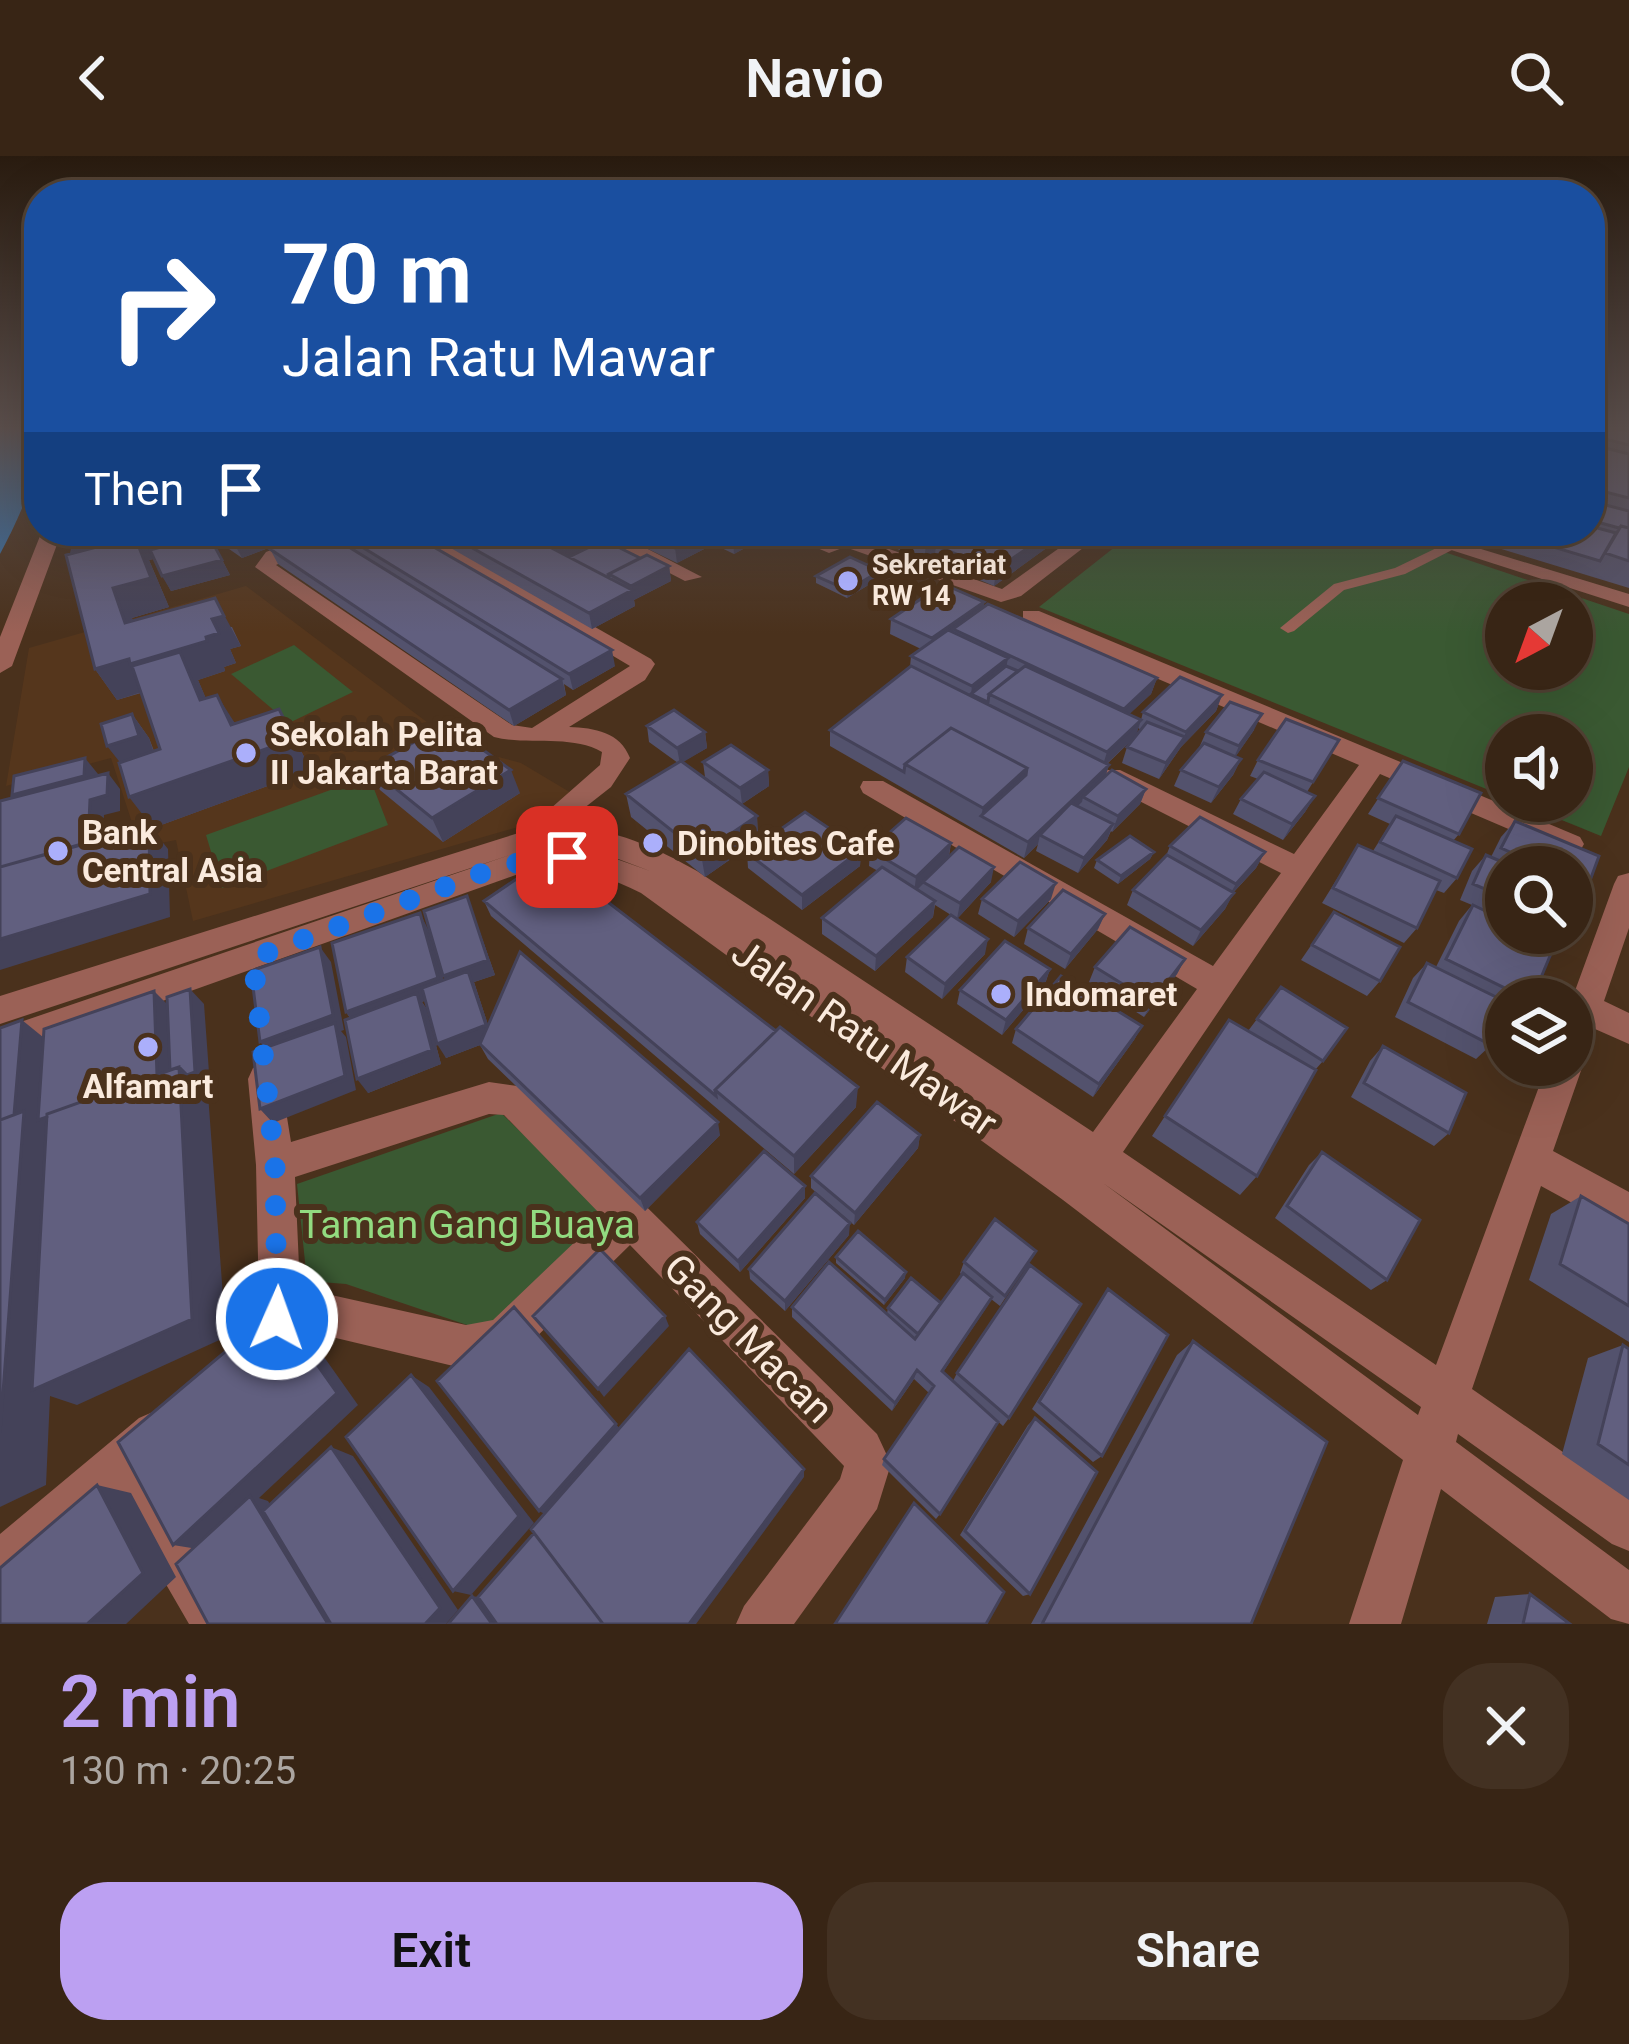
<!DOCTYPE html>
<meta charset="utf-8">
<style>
body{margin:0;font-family:Roboto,sans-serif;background:#433122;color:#f1f3f6;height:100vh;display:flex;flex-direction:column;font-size:45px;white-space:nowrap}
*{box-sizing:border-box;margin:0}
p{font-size:39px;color:#aba5a0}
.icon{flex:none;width:66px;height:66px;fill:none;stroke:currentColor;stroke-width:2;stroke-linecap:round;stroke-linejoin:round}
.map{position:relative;height:1468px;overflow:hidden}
.details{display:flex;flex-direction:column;background:#382515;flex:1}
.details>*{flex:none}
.hud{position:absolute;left:24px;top:24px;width:1581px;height:366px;border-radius:48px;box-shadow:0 12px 48px #0002,0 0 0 3px #524234;background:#1a4fa0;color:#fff;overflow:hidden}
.needle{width:78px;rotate:221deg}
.tools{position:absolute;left:1485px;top:426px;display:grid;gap:24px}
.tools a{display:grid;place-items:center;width:108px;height:108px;border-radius:50%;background:#382515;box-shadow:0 12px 48px #0002,0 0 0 3px #524234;font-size:60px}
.pin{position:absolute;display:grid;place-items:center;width:102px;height:102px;color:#fff;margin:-51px;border-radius:24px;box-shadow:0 6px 18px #0006}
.me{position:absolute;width:132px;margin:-66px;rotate:2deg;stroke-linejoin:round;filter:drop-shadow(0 0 9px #0008)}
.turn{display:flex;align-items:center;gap:42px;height:252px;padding:0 60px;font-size:54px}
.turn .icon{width:156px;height:156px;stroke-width:2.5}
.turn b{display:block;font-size:84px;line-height:102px}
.then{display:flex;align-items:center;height:114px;padding:0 60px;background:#0003;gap:24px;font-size:45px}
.round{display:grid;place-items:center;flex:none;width:126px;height:126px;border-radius:48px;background:#433122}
.overview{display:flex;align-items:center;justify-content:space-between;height:204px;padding:0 60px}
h1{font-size:72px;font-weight:600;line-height:90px;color:#bca0f2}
.primary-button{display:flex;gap:24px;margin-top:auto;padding:24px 60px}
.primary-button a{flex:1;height:138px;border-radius:48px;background:#bca0f2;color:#111;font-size:48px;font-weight:600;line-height:138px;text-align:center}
.primary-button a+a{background:#433122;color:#f1f3f6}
header{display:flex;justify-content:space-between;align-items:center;height:156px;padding:0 60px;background:#382515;font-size:54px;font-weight:600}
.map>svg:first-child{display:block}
.built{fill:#55361c}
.green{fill:#3a5932;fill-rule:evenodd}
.water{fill:#3572ad}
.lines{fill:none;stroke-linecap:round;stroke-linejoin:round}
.lane{fill:#9b6156;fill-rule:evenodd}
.street{fill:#9b6156;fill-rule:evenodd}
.wall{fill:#53526d}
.shaded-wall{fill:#444259}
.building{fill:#615f7f;stroke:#444259;stroke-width:3}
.route{stroke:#1a73e8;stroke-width:21;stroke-dasharray:0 37.8}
.poi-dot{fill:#abaffb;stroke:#4a311c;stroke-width:4.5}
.labels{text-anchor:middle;stroke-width:12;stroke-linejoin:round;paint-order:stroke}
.far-poi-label{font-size:27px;font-weight:bold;fill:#faeadd;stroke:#4a311c;text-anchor:start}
.poi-label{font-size:33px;font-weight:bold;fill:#faeadd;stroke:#4a311c;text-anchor:start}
.near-street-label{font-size:39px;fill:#faeadd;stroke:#4a311c}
.near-park-label{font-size:39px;fill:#92db80;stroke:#4a311c}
</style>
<header><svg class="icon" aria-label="back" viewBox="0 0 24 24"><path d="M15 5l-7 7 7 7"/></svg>Navio<svg class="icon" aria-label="search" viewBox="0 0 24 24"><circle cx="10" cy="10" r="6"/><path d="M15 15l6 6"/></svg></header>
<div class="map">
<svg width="1629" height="1468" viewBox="0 0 1629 1468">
<rect width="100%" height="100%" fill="#4a311c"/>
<path class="built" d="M246 430 460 591 521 607 573 638 556 660 193 765 176 684 140 691 111 602 6 630 29 492Z"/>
<path class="green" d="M1135 375H1382L1629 458V611L1601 680 1515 645H1572V579H1506V641L1039 451ZM1506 447H1572V513H1506Z
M294 489 353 536 289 567 231 518Z
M369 620 388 669 222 732 206 679Z
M501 957 610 1061 495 1171 476 1172 346 1128 307 1125 297 1028Z"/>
<path class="water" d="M0 272H39C39 320 22 356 0 398Z"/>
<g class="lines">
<path class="lane" d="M1449 386 1456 390 1454 393 1405 418 1344 434 1294 475 1288 477 1280 472 1334 428 1395 412Z"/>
<path class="street" d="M42 375H62L12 510 0 517V481Z
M319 375H347L276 409 512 569 532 572 630 510 403 375H427L651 503 655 508 645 524 569 571C595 572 620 576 630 602L611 631 560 671C608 669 657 692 697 715L1093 976 1197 833 863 637 860 631 863 625H883L1213 810 1281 717 1102 626 1098 620 1102 614H1120L1294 698 1359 609 1023 465V455H1039L1580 681 1584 688 1580 695H1560L1380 618 1123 996 1436 1209 1547 909H1572V843L1614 728 1618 720 1629 717V772L1604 845 1629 857V888L1595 873 1584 900 1579 901 1583 909 1553 995 1629 1036V1078L1541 1030 1472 1233 1629 1342V1395L1612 1388 1458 1278 1456 1286 1629 1414V1468L1611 1463 1441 1333 1401 1468H1349L1403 1304 1063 1044 641 737C603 717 567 710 524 716L0 903V873L510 699 0 868V840L525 675 600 609 602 596C571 578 529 590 494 581L255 411 266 396ZM580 690 650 715 605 698 553 692ZM1103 1027 1421 1251 1418 1259Z
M588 375H613L702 421 685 425Z
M777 375H805L828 384 848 375H874L861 383 1002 433 1083 375H1105L1021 440 1001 446 845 391 829 397Z
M1392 375H1422L1629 438V451Z
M266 907 279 912 291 986 489 926 525 931 877 1278 891 1308 877 1353 794 1468H736L744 1450 840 1323 844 1310 630 1089 519 1198 466 1213 294 1172 273 1201 258 1208 243 1201 236 1186 259 1148 256 1009 248 923 253 912ZM489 958 504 959 602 1060 493 1164 466 1169 300 1132 295 1021Z
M155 1255 171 1262 178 1278 171 1294 151 1311 244 1468H189L116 1342 18 1428 0 1435V1378L139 1262Z"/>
</g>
<path class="wall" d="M1590 272H1629V432L1442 375H1590Z
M77 375H170L167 389 201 380 194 375H300L302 379 242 402 219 386 217 383 212 384 230 419 171 435 154 403 149 404 169 451 132 462 133 465 232 471 241 490 230 493 236 507 224 511 225 515 198 524 206 543 235 567 279 553 311 614 153 672 120 607 132 558 149 582 154 595 160 593 141 537 117 544 95 513 72 395Z
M330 375H406L615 510 573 534 564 528 566 539 514 570 278 408 270 393 332 380Z
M421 375H599L602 377 604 384 640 402 669 410 671 425 634 444 635 450 592 473Z
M611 375H764L765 381 734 398 707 385 708 391 677 407Z
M795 375H828L814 383Z
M866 375H1070L994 430 934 405 935 398 924 404 866 380Z
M880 415V422L847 442 816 427V420Z
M984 446 983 452 1157 522 1151 538 1129 558 1141 564 1143 556 1222 539 1216 555 1181 591 1159 623 1122 607 1127 591 1141 574 1138 572 1136 580 1107 608 1109 609 1105 621 1146 633 1140 648 1112 676 1111 675 1107 684 1078 717 1036 695 1038 688 1024 702 830 590V574L910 511 911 500 921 493 890 478 891 463Z
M647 570 705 576 707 592 682 606 757 660 758 684 705 721 631 661 626 638 678 607 649 586Z
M1254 574 1235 601 1241 603 1233 619 1211 647 1174 630 1181 614 1199 592 1206 576Z
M1339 584 1307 636 1315 640 1305 656 1283 684 1233 658 1241 643 1258 623 1250 620 1258 604Z
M1403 605 1459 678 1453 685 1457 722 1444 737 1436 734 1417 772 1404 787 1322 747 1358 689 1373 695 1390 668 1368 658Z
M703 606 768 614 769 630 742 648 705 621Z
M369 611 520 637 443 686 380 634Z
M1515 665 1599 700 1588 730 1572 745V711H1506V764L1479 752 1506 765V777H1532L1555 788 1532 843H1506V855L1504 854 1491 889 1476 903 1395 861 1413 822 1427 807 1436 811 1459 765 1472 749 1460 744 1472 715 1486 699 1491 701 1501 681Z
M951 687 949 701 991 726 957 763 985 798 942 843 905 816 907 801 951 759 935 749 933 761 875 815 822 778V762L878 715 869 710 870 694Z
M1170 690 1265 696 1256 712 1233 737 1225 753 1193 790 1127 749 1133 734 1166 700Z
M861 694 860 710 802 754 748 712 747 697Z
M1154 696 1150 703 1118 728 1094 712 1097 704Z
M467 740 495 819 474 826 488 869 720 979 645 1055 488 903 480 889 446 902 426 844 422 846 426 852 441 908 368 937 350 862 346 856 428 773 443 824 445 823Z
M982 743H1051L1014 781 978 758Z
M484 745 856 951 794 1018 491 760Z
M1334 756 1380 825 1367 840 1301 804Z
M1105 758 1098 773 1065 813 1024 788 1028 772Z
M1185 803 1177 818 1144 861 1089 826 1095 811Z
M1050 813 1045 828 1002 879 957 848 960 834Z
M1257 863 1323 905 1315 914 1257 1020 1240 1039 1152 980 1165 960 1248 875Z
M1142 870 1134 884 1093 941 1012 887 1016 873Z
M1383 890 1449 977 1434 990 1351 941 1370 905Z
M920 979 918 992 854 1069 811 1032V1020Z
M1322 996 1387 1124 1371 1134 1275 1062 1309 1009Z
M805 1030V1042L740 1116 700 1078 697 1066Z
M1581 1040 1629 1068V1186L1529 1124 1551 1058Z
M849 1079 785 1155 750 1123 749 1113Z
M1036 1095 1000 1150 991 1143 943 1216 940 1358 936 1363 882 1309 884 1303 929 1237 914 1223 892 1255 792 1161V1151L887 1157 888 1152 941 1147 962 1119 960 1117 964 1106Z
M836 1101 905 1122 884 1149 836 1107Z
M1108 1133 1102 1300 1093 1306 1032 1253Z
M1193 1185 1251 1468H1031L1177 1199Z
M1623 1189 1629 1193V1344L1562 1298 1588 1202Z
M957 1217 1009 1262 1003 1270 953 1225Z
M1035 1262 1030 1438 1023 1440 960 1379 1028 1269Z
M1530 1438 1570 1468H1487L1495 1441Z"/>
<path class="shaded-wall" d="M152 375H170L164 400 149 404 169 451 132 462 145 497 72 395Z
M203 375H213L217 383 209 385Z
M266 375H300L302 379 242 402 234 387Z
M748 375H764L765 381 734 398 733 383Z
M814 375H828L814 383Z
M948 375H970L936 390 935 398 924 404 926 389Z
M1052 375H1070L994 430 996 414Z
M706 376 708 391 677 407 675 392Z
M602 377 605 392 566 403 564 395Z
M222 404 230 419 171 435 162 420Z
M669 410 671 425 634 444 635 450 592 473 589 457 632 435 631 430Z
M880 415V422L847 442 848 434Z
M215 442 241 490 230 493 236 507 224 511 225 515 198 524 220 575 148 534 117 544 95 513 206 481 212 463Z
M984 446 982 462 953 473 951 483 931 498 932 482Z
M612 494 615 510 573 534 569 518Z
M1008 502 1005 518 971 538 972 530Z
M1157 522 1151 538 1119 568 1124 553Z
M562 523 566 539 514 570 509 554Z
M217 539 236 569 279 553 311 614 153 672 129 641 231 569Z
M1222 539 1216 555 1181 591 1159 623 1166 607 1183 583 1186 576Z
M132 558 149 582 156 603 126 614 107 590Z
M1262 558 1254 574 1232 606 1239 590Z
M1141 564 1136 580 1102 612 1107 596Z
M705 576 707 592 680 608 677 592Z
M85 602 98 618 97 636 27 655 12 639Z
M1241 603 1233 619 1211 647 1219 631Z
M1109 609 1104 625 1083 641 1082 646 1045 681 1040 679 1038 688 1024 702 1028 686Z
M1027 612 1021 636 981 660 983 652Z
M511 614 520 637 443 686 432 662Z
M768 614 769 630 742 648 740 632Z
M108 617 120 633V655L104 659 102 710 0 739 90 644Z
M1146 633 1140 648 1112 676 1118 660Z
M1315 640 1305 656 1283 684 1292 668Z
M757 660 758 684 705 721 701 698Z
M1113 668 1107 684 1078 717 1084 702Z
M149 669 168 693 170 761 0 814V783Z
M951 687 948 703 914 737 916 721Z
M861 694 860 710 802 754V739Z
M1154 696 1150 703 1118 728 1121 720Z
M1265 696 1256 712 1227 743 1236 728Z
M994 711 991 726 957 763 960 747Z
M1056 727 1051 743 1014 781 1018 765Z
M1234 737 1225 753 1193 790 1201 774Z
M467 740 495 819 474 826 493 884 446 902 437 888 452 835 443 820Z
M935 745 933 761 875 815 876 800Z
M420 757 428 773 447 837 422 846 426 852 441 908 368 937 357 923 356 870 346 856Z
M1105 758 1098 773 1065 813 1071 798Z
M988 783 985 798 942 843 945 828Z
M320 791 331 806 344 874 341 875 346 881 356 934 273 967 260 953 273 901 260 886Z
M1185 803 1177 818 1144 861 1152 846Z
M1050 813 1045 828 1002 879 1006 864Z
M190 833 204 848 210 930 202 933 208 938 226 1181 77 1249 50 1240 46 1329 0 1351V995L22 864 49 886 154 835 176 857 179 911Z
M1142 870 1134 884 1093 941 1099 928Z
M858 931 856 951 794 1018V1000Z
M718 966 720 979 645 1055 640 1042Z
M920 979 918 992 854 1069 855 1057Z
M805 1030V1042L740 1116 738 1105Z
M850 1067 849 1079 785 1155V1145Z
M906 1116 905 1122 884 1149 885 1144Z
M992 1141 987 1151 938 1224 942 1215Z
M277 1152 300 1167 358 1249 259 1342 268 1345 344 1468H328L204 1394 173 1389Z
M665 1160 669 1170 604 1241 598 1233Z
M917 1214 914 1223 892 1255 895 1247Z
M411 1219 429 1231 534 1367 471 1439 453 1435Z
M616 1268 625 1279 552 1362 539 1355Z
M331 1291 353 1300 458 1454 446 1468H425Z
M804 1313V1321L696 1468H689Z
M97 1329 131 1337 176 1421 126 1468H87Z
M472 1440 489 1443 507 1468H492Z"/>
<path class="building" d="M1590 272H1599L1590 285Z
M1599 272H1614L1629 275V289L1593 280Z
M1590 288 1629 298V342L1590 332Z
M1590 345 1629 355V372L1621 370 1619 372 1590 364Z
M1590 370 1616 377 1600 405 1500 375H1590Z
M1621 370 1629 372V405L1605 397Z
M77 375H152L151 378 72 395Z
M216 375H266L234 387Z
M317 375H323L562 523 509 554 270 393Z
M336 375H406L612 494 569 518Z
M442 375H519L632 434 589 457Z
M526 375H599L602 377 564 395Z
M625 375H659L649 380 650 387Z
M659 375H703L706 376 675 392 649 380Z
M716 375H748L733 383Z
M891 375H948L926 389Z
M959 375H1052L996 414 936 390Z
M208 378 222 404 162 420 150 394Z
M135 381 151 422 113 432 125 467 215 442 224 460 212 463 219 477 206 481 207 485 130 508 129 503 95 513 66 399Z
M604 384 640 402 609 418V422L569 401Z
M647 399 669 410 631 430 609 418Z
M850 401 880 415 848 434 816 420Z
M943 428 984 446 932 482 891 463Z
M988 448 1157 522 1124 553 953 473Z
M948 474 1008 502 972 530 911 500Z
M180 496 200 544 217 539 231 569 279 553 294 583 129 641 119 607 160 593 132 510Z
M911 510 1109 609 1028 686 981 660 1026 619 1027 612 951 572 905 608 904 616 830 574Z
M1006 510 1018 515 989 538 988 546 971 538Z
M1025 510 1141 564 1107 596 989 538Z
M1180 521 1222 539 1186 576 1143 556Z
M1230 546 1262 558 1239 590 1206 576Z
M674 554 705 576 677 592 647 570Z
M132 558 139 580 107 590 101 568Z
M1286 563 1339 584 1313 626 1258 604Z
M1147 566 1185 581 1166 607 1127 591Z
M447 568 511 614 432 662 369 611Z
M951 572 1027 612 983 652 905 608Z
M1204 587 1241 603 1219 631 1181 614Z
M731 589 768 614 740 632 703 606Z
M85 602 84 620 12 639 14 620Z
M681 605 757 660 701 698 626 638Z
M1403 605 1481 637 1459 678 1378 642Z
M1112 614 1146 633 1118 660 1083 641Z
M1264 616 1315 640 1292 668 1241 643Z
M108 617 107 639 90 644 88 687 0 711V645Z
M1071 647 1113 668 1084 702 1040 679Z
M805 656 861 694 802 739 747 697Z
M1396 660 1472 693 1457 722 1380 686Z
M1200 661 1265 696 1236 728 1170 690Z
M906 662 951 687 916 721 870 694Z
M1515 665 1599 700 1588 730 1572 723V711H1544L1501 692Z
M149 669 150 738 0 783V711Z
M1130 680 1154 696 1121 720 1097 704Z
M1358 689 1440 725 1417 772 1333 732Z
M959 691 994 711 960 747 923 726Z
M1167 699 1234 737 1201 774 1133 734Z
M1486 699 1514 711H1506V742L1473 728Z
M549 701 776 875 715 934 716 940 484 745Z
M1020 706 1056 727 1018 765 982 743Z
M882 711 935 745 876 800 822 762Z
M1063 734 1105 758 1071 798 1028 772Z
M467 740 488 804 443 820 424 755Z
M1473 749 1506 765V777H1532L1555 788 1532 843H1527L1446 803Z
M1334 756 1400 791 1380 825 1312 789Z
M420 757 438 822 346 856 332 787Z
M951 759 988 783 945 828 907 801Z
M1130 771 1185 803 1152 846 1095 811Z
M1005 785 1050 813 1006 864 960 834Z
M320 791 333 859 260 886 251 815Z
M520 796 718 966 640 1042 480 888Z
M1427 807 1506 846 1491 889 1408 846Z
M468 815 486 869 437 888 422 832Z
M1061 820 1142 870 1099 928 1016 873Z
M1281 831 1347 872 1323 905 1257 863Z
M190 833 195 916 187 919 179 911 170 914 167 841Z
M154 835 157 919 47 958V961L38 964 44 873Z
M417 837 432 894 357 923 345 864Z
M22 864 14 959 0 964V872Z
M1229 864 1316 914 1257 1020 1165 960Z
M335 867 345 920 260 953 253 896Z
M780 871 858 931 794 1000 715 934Z
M1383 890 1466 937 1449 977 1364 927Z
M179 911 192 1163 32 1234 47 958Z
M877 946 920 979 855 1057 811 1020Z
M24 955 0 1277V964Z
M764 995 805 1030 738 1105 697 1066Z
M1322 996 1420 1064 1387 1124 1287 1050Z
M815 1037 850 1067 785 1145 749 1113Z
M1581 1040 1629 1068V1150L1560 1108Z
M995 1063 1036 1095 1005 1140 964 1106Z
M858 1075 906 1116 885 1144 836 1101Z
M600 1093 665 1160 598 1233 533 1160Z
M829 1106 915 1183 963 1117 992 1141 942 1215 998 1266 940 1358 884 1303 934 1230 917 1214 895 1247 792 1151Z
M1030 1109 1081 1148 1009 1262 957 1217Z
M911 1122 941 1147 918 1178 888 1152Z
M1108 1133 1168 1179 1102 1300 1039 1246Z
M514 1151 616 1268 539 1355 437 1225Z
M277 1152 337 1237 173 1389 118 1286Z
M1193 1185 1327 1286 1251 1468H1042Z
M1623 1189 1629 1193V1309L1598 1288Z
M689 1193 804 1313 689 1468H603L531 1373Z
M411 1219 519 1360 453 1435 346 1281Z
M1035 1262 1097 1316 1030 1438 965 1375Z
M331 1291 440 1452 425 1468H331L263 1355Z
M97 1329 143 1417 87 1468H0V1412Z
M250 1340 328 1468H208L176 1408Z
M914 1347 1004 1436 986 1468H835Z
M534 1377 603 1468H497L478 1441Z
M1530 1438 1570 1468H1523Z
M472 1440 492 1468H448Z"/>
<linearGradient id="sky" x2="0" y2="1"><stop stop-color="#291b0f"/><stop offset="0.57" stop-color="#5a4e4b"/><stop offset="1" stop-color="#5a4e4b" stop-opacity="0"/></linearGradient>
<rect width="1629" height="477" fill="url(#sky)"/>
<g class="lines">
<path class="route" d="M277 1163 275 1009 253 802 485 716 521 706 567 701"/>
</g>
<g class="poi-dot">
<circle cx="848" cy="425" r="12"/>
<circle cx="246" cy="597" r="12"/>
<circle cx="653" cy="687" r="12"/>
<circle cx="58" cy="695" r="12"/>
<circle cx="1001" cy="838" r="12"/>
<circle cx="148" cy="891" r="12"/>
</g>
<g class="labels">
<g class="far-poi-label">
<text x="872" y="418">Sekretariat<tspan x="872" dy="31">RW 14</tspan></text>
</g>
<g class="poi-label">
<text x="270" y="590">Sekolah Pelita<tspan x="270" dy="38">II Jakarta Barat</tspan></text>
<text x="82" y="688">Bank<tspan x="82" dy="38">Central Asia</tspan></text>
<text x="677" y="699">Dinobites Cafe</text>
<text x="1025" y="850">Indomaret</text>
<text x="148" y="942" text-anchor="middle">Alfamart</text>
</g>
<g class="near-street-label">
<text transform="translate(865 881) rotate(35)" y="14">Jalan Ratu Mawar</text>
<text transform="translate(749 1182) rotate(45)" y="14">Gang Macan</text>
</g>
<g class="near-park-label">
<text x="467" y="1082">Taman Gang Buaya</text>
</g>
</g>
</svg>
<div class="tools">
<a><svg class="needle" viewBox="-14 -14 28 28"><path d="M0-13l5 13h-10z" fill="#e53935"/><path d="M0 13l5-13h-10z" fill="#aba5a0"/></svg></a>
<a><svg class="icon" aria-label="sound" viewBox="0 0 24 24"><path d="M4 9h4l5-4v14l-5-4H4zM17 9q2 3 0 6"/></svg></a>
<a><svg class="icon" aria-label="search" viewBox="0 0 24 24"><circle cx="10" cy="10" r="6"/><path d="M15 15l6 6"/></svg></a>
<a><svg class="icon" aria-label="layers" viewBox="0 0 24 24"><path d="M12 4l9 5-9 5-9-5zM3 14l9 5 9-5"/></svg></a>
</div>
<div class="pin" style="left:567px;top:701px;background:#d93025"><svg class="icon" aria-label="arrive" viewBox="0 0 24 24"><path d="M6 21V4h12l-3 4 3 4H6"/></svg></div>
<svg class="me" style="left:277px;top:1163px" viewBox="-20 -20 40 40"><circle r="17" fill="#1a73e8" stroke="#fff" stroke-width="3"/><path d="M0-11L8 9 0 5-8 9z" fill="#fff"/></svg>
<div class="hud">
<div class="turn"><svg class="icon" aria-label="right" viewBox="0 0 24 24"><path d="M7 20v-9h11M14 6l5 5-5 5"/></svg><div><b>70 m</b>Jalan Ratu Mawar</div></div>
<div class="then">Then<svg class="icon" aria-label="arrive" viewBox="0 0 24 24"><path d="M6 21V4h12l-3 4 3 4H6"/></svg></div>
</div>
</div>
<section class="details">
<div class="overview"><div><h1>2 min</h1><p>130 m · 20:25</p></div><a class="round"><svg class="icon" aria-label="close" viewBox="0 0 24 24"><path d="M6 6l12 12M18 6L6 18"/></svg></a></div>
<div class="primary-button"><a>Exit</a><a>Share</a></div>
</section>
